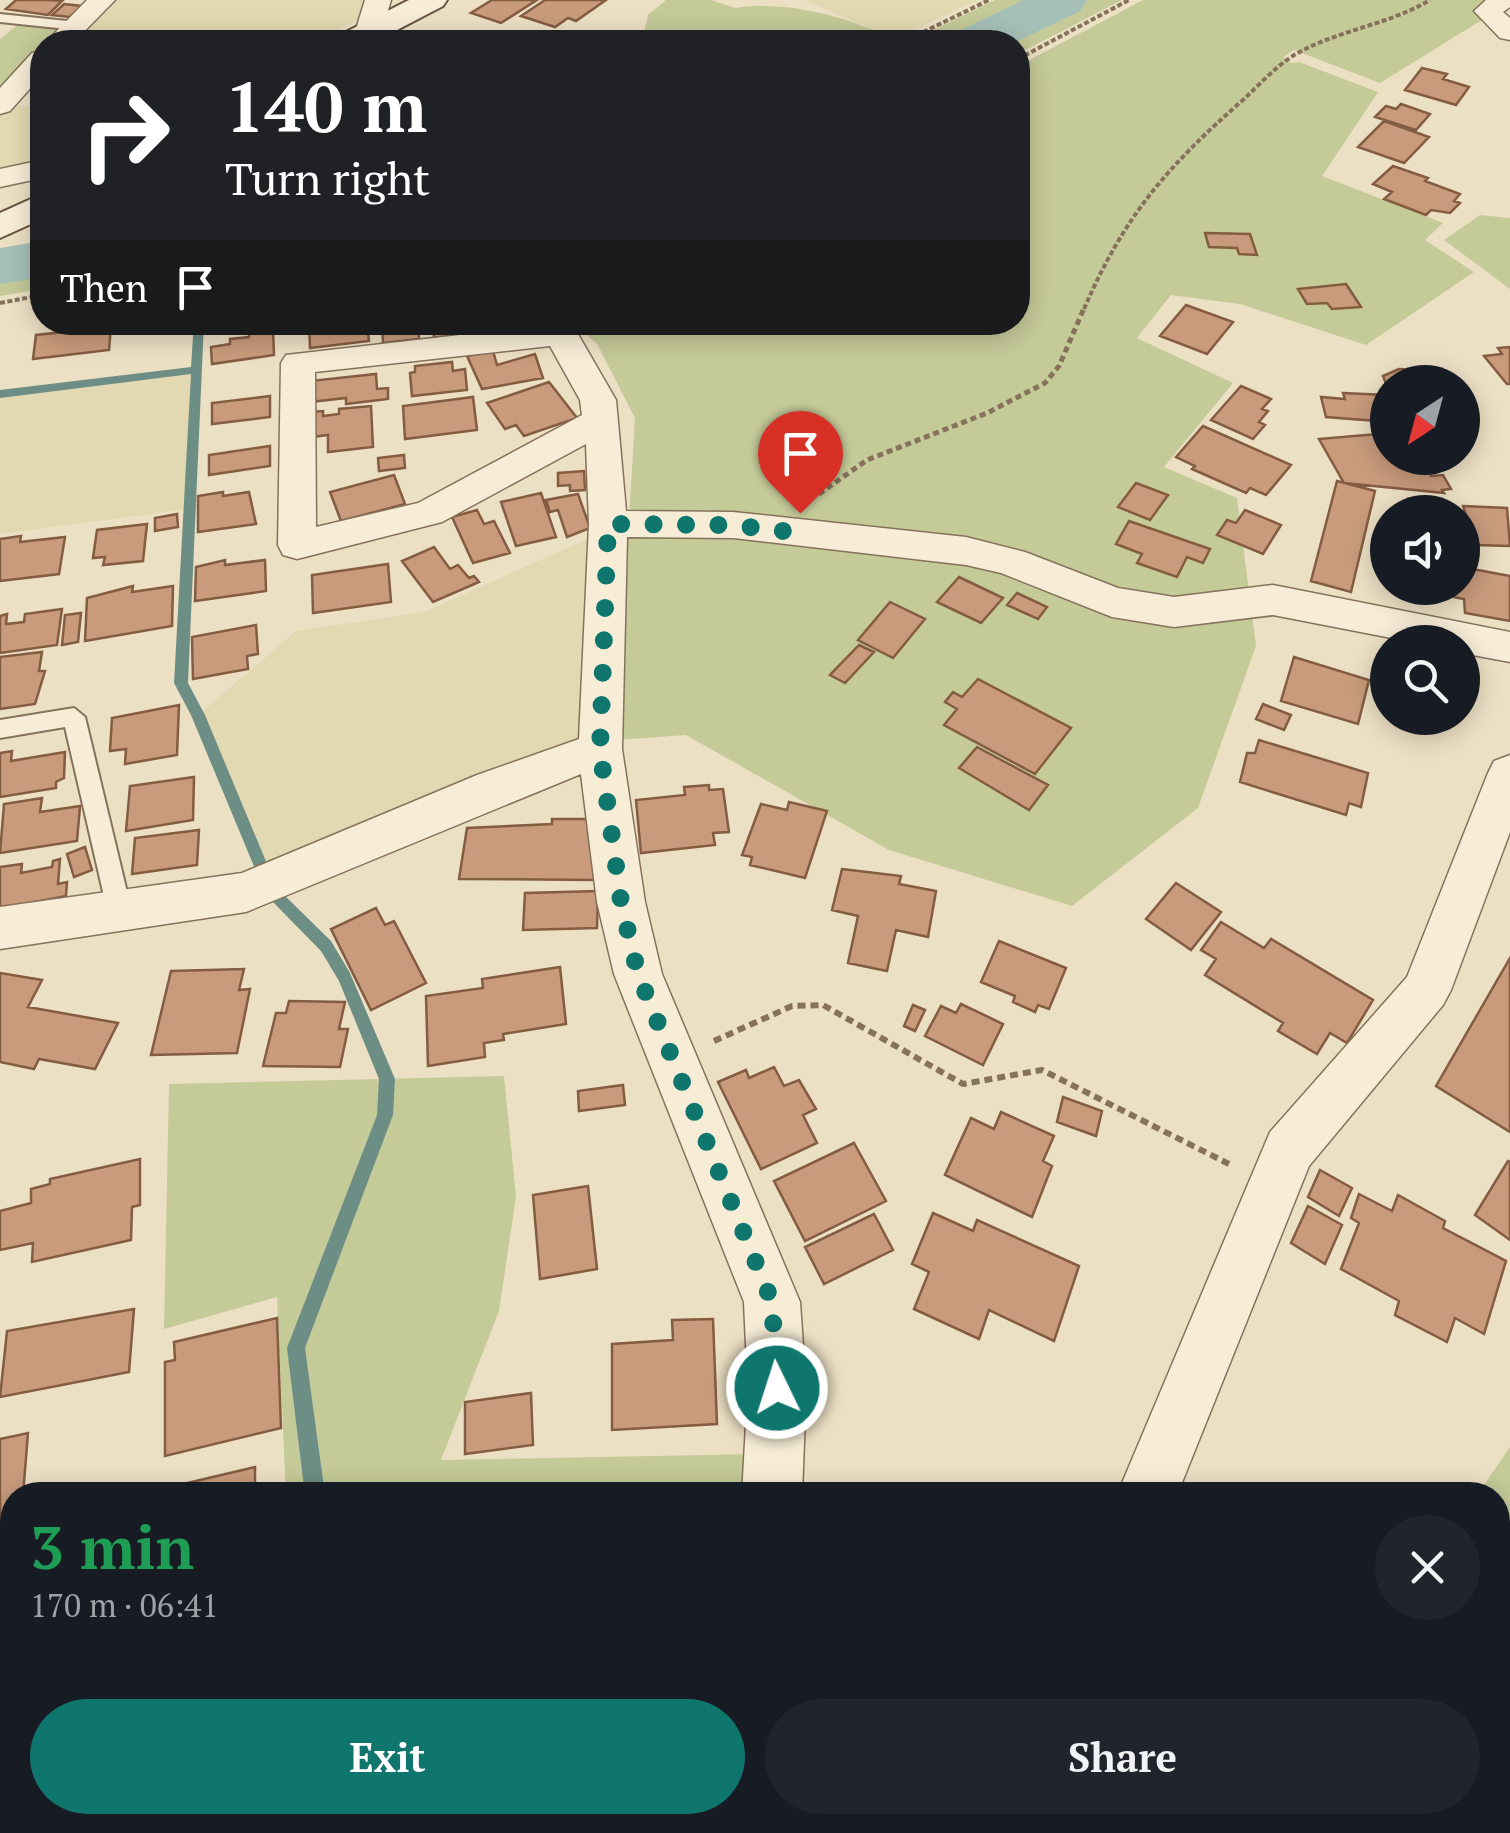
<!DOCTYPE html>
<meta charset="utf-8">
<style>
body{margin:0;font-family:"PT Serif",serif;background:#20242c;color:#f1f3f6;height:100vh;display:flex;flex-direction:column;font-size:38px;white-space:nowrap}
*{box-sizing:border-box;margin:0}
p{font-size:32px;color:#9ea1a6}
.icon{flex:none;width:55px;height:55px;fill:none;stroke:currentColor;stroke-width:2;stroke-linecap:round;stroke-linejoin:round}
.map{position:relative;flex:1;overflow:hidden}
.drawer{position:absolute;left:0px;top:1482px;width:1510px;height:352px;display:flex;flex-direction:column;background:#171b24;border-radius:40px 40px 0 0;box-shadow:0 5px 25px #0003}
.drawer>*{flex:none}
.hud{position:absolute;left:30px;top:30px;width:1000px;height:305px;border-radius:40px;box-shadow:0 5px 25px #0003;background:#202124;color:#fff;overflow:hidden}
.needle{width:65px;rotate:216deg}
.fabs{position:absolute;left:1370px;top:365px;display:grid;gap:20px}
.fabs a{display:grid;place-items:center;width:110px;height:110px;border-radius:50%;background:#171b24;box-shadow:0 5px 25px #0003;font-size:50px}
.pin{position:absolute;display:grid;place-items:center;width:85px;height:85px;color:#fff;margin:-102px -42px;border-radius:50% 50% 50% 0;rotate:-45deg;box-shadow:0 0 10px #0007}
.pin .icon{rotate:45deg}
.me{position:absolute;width:110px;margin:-55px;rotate:356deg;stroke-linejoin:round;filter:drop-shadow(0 0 8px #0008)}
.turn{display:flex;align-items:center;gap:35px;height:210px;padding:0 30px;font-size:45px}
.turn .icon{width:130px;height:130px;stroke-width:2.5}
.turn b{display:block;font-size:70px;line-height:85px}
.then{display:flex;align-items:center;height:95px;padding:0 30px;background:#0003;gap:20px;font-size:38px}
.round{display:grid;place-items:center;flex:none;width:105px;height:105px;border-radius:52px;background:#20242c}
.overview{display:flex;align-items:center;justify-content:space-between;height:170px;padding:0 30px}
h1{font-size:60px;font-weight:700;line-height:75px;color:#1e9e55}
.button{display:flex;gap:20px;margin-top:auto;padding:20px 30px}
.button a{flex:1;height:115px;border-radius:60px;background:#0f766e;color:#fff;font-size:40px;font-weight:700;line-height:115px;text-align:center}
.button a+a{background:#20242c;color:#f1f3f6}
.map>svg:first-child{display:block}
.farmland{fill:#e2d9b2}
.green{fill:#c5ca99}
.cemetery{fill:#bbbf97}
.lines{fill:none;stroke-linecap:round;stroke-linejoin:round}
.stream{fill:#6d8e85;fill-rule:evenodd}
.river{fill:#a6c0b8;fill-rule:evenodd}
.building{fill:#c99b7c;stroke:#845c42;stroke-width:2.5}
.lane-casing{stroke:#86725b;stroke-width:4}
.street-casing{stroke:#86725b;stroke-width:3}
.secondary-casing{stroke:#68533f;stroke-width:4}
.path-far2{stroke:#86725b;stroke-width:4;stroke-dasharray:5 2.5;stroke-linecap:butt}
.path-far1{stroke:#86725b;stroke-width:5;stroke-dasharray:6 4;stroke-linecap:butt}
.path{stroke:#86725b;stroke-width:6;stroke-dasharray:8 5;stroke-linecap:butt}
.lane{fill:#f7edd7;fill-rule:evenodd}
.street{fill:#f7edd7;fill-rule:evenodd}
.secondary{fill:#f7edd7;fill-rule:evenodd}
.route{stroke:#0f766e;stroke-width:18;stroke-dasharray:0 32.4}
</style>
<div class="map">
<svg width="1510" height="1833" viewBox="0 0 1510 1833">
<rect width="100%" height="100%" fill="#ece0c4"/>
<path class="farmland" d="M109 0H365L360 19 314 42H70Z
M804 0H976L896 39Z
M15 105 42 108V162L0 171V115Z
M197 370 189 509 0 534V394Z
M590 538 592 731 567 752 263 871 198 715 296 631 424 612Z"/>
<path class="green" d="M666 0H711L735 8C790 0 845 17 896 39L889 42H642L648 15Z
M995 0H1046L961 42H909Z
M1075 0H1122L1018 54V42H990Z
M1143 0H1491L1485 18 1380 83 1294 50 1283 57 1291 63 1299 62 1378 92 1322 176 1443 223 1425 240 1474 272 1366 345 1240 304 1171 295 1137 338 1233 383 1164 467 1237 498 1256 646 1198 808 1072 906 889 850 686 735 616 740 635 418 597 344 573 323 1018 322V66Z
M21 22 64 29 50 42H42V49L0 90V39Z
M1480 215 1510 218V289L1444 240Z
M42 266V289L0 296V273Z
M504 1076 516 1196 499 1311 441 1460 757 1454 756 1495H286L277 1297 164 1329 169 1084Z
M1510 1447V1833H1390L1382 1823 1498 1822V1495H1477Z
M12 1567V1822L91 1823 90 1833H0V1571Z
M140 1822 724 1823 722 1833H140Z"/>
<path class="cemetery" d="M1051 1822H1382L1390 1833H1048Z"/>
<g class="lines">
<path class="stream" d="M194 322H204L188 683 205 715 270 871 268 875H258L256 871 191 715 174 683 191 374 0 398V390L191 367Z
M275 889 280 891 331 941 350 973 395 1079 393 1115 305 1348 325 1495H305L287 1348 377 1115 379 1079 339 981 321 951 270 899 268 895 270 891Z
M286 1822H308L305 1833H283Z"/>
<path class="river" d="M1023 0H1087L1080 11 1016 42H951L959 31Z
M42 241V277L0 284V248Z"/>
</g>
<path class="building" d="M16 0H49L62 1 48 15 6 9Z
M492 0H537L501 23 471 13Z
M545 0H606L576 21 568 18 555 27 521 16Z
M64 4 82 6 70 17 52 15Z
M1422 68 1447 74 1443 79 1469 87 1456 105 1405 90Z
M1401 104 1430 114 1416 130 1375 117 1386 106 1396 109Z
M1384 121 1429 137 1404 163 1358 147Z
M1393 166 1428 178 1425 181 1460 194 1454 201 1460 203 1450 213 1431 210 1426 215 1384 199 1392 192 1373 184Z
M1205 233 1250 234 1257 255 1239 254 1237 248 1209 247Z
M1346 284 1361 307 1332 309 1327 303 1307 304 1298 289Z
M1186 305 1233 322 1207 354 1160 336Z
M309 322H367L369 341 310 348Z
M382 322H418L419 339 383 343Z
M433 322H476L477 333 434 338Z
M111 327 109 350 33 359 36 335Z
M273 329 274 355 212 364 211 347 230 344V339L249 337V332Z
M1510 347V384H1507L1484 356 1502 354 1498 348Z
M493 351 497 365 535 354 543 378 482 389 467 356Z
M452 362 453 371 465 369 467 390 412 396 410 373 415 372V366Z
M1399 369 1442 371 1447 382H1388V389L1383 376Z
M376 374 377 389 388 388V399L346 404V398L310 402V381Z
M549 382 577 418 524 436 516 425 505 429 487 403Z
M1241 386 1271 399 1262 409 1268 411 1259 422 1265 425 1253 439 1211 420Z
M1343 393 1386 395 1388 415 1376 414 1378 421 1326 417 1321 397 1345 399Z
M270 396V417L212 424V403Z
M473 397 477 430 405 439 403 406Z
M371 406 373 447 328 452V435L312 437V412L323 411V416L339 414V409Z
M1203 426 1291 465 1266 495 1250 488 1246 493 1192 469 1195 466 1176 457Z
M1388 433V458H1419L1431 476 1443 475 1451 489 1442 490 1444 493 1344 483 1319 439Z
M270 446V466L209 475V455Z
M404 455 405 468 379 471 378 458Z
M584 471 585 490 570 491V485L558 486V473Z
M394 475 405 504 341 521 330 492Z
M1337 481 1375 491 1351 592 1311 581Z
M1136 483 1168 495 1150 520 1118 507Z
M223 492V496L249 492 256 524 198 532V496Z
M541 493 556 537 516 546 501 502Z
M578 494 590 528 567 537 558 510 550 512 546 500Z
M1463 506 1507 508 1510 546 1476 545Z
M477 510 484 524 494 521 510 553 473 563 452 517Z
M1245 510 1281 525 1263 554 1217 535 1227 520 1236 523Z
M177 514 178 527 155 531V518Z
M1129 521 1210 549 1203 563 1187 557 1177 577 1137 563 1142 554 1116 544Z
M147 524 143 561 103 565 105 557 93 558 97 530Z
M21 536 20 542 65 537 59 574 0 581V539Z
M434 547 450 569 458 565 469 578 474 576 479 582 433 602 402 561Z
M225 560V565L265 560 266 591 195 601 196 567Z
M388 564 391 602 313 613 312 575Z
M1462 567 1510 576V621L1465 613 1464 599 1422 591V588H1462Z
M959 577 1003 598 981 623 937 602Z
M133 586 132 592 173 586 172 626 85 641 87 598Z
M1017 593 1047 607 1038 619 1007 605Z
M890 602 925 619 893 658 858 640Z
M62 609 57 645 0 653V616L7 614 6 624 24 622 25 614Z
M81 613 78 642 62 645 65 615Z
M256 625 258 654 247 656 248 669 193 679 192 637Z
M859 645 874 652 845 683 830 675Z
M42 652 39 671H45L35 704 0 709V657Z
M1294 657 1369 680 1358 724 1281 701Z
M978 679 1071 728 1035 774 944 725 957 709 945 702 953 692 962 697Z
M1263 704 1291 715 1284 730 1256 719Z
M179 705 177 755 125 764 126 749 110 751 112 718Z
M1259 740 1368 773 1361 807 1349 803 1346 815 1240 782 1247 753H1255Z
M977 747 1048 785 1029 810 959 768Z
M12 751 11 761 65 752 64 778 56 782V788L0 797V753Z
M194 777 193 820 126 831 130 786Z
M709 785V790L723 789 729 832 713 833 715 845 641 853 636 800 685 795 684 787Z
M42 798 40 812 80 806 77 841 0 853 4 804Z
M789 802 827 811 805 878 750 865 752 857 742 855 761 804 787 810Z
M552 819H595L596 880 459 879 467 828 552 824Z
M199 830 197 865 132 874 135 838Z
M85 847 92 870 74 877 67 854Z
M60 859 58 884 67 882 66 896 0 909V867L22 864 21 873 52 867 53 861Z
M842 869 901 876 899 884 936 891 928 937 896 930 887 971 848 963 858 916 832 910Z
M1176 883 1221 912 1191 950 1146 919Z
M598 891 597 928 523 930 525 893Z
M376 908 385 925 394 921 426 983 371 1010 331 929Z
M1221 922 1264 948 1271 939 1373 1000 1347 1043 1330 1033 1317 1054 1278 1031 1283 1023 1205 975 1216 959 1201 950Z
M999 941 1066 968 1049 1009 1038 1005 1035 1012 1013 1002 1015 996 981 982Z
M1510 958V1132L1436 1086Z
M560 967 566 1024 503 1034 504 1040 484 1043 485 1057 428 1066 426 996 483 988 482 979Z
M244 969 239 990 250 989 237 1053 151 1055 171 971Z
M0 973 42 980 28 1007 118 1023 95 1069 39 1059 34 1069 0 1062Z
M289 1001 345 1002 339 1029H348L340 1067 263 1066 276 1013H286Z
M961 1004 1003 1024 983 1065 925 1036 941 1006 956 1013Z
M913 1005 925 1010 915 1031 904 1026Z
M774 1067 784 1086 799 1080 816 1109 803 1115 817 1143 761 1169 718 1082 746 1070 749 1078Z
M623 1085 625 1105 579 1111 578 1091Z
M1063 1097 1102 1111 1096 1136 1057 1122Z
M1001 1112 1054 1136 1043 1161 1052 1166 1032 1217 945 1175 971 1118 994 1129Z
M854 1143 886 1201 805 1241 774 1181Z
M140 1159V1205L132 1207 131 1240 32 1262 33 1243 0 1250V1211L31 1203V1189L50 1184V1179Z
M1508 1161 1510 1162V1240L1475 1215Z
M1320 1170 1352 1188 1339 1216 1308 1197Z
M588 1186 597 1269 540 1279 533 1195Z
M1359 1194 1392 1211 1398 1195 1445 1221 1443 1228 1506 1261 1484 1334 1455 1318 1447 1342 1395 1315 1399 1301 1341 1269 1359 1223 1351 1218Z
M1308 1206 1342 1225 1325 1264 1291 1243Z
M933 1213 973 1231 977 1220 1079 1266 1054 1341 989 1310 979 1339 914 1309 929 1272 912 1264Z
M874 1214 893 1250 824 1284 805 1247Z
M134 1309 129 1372 0 1397 7 1331Z
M277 1318 281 1428 165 1456V1362L175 1360 174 1342Z
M713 1319 717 1424 612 1430V1344L673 1340 672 1320Z
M531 1393 533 1445 465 1454V1402Z
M28 1433 23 1495H12V1526L0 1529V1439Z
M255 1467V1495H166V1488Z"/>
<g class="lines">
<g class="lane-casing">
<path id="lane" d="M0 14 77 22 84 26 77 30 0 22Z
M74 708 85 717 131 909 128 917 119 920 110 917 107 909 65 727 0 738V720Z"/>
</g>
<g class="street-casing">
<path id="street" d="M87 0H115L74 42H46Z
M365 0H391L379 42H352Z
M1486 0H1510V7L1503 12 1510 18V40L1500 38 1474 11Z
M42 51V75L10 111 0 114V88L32 53Z
M42 160V178L0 187V169Z
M537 322H571L616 400 626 511 733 512 966 537 1025 552 1118 588 1174 597 1273 585 1510 632V662L1462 653V642H1412L1273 615 1174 627 1112 617 1001 573 966 565 733 538 627 537 622 749 645 902 662 974 800 1302 806 1389 802 1495H742L748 1389 744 1302 614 974 597 902 581 774 246 912 0 949V907L242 873 477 775 579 739 589 524 586 444 442 522 297 559 283 555 278 545 281 363 286 355 539 326ZM550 346 580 400 582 415 418 503 316 527 315 372Z
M1510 755V832L1451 990 1443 1005 1309 1166 1177 1495H1117L1270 1132 1407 977 1488 773 1494 761Z
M717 1822H785L784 1833H716Z
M983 1822H1052L1048 1833H979Z"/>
</g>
<g class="secondary-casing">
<path id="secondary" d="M409 0H447L443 6 374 42H335L340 35Z
M42 194V219L0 238V213Z"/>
</g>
<path class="path-far2" d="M903 42 989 0
M1018 59 1129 0
M0 303 42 295
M1084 309C1125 214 1168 166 1244 99 1260 84 1277 65 1296 54 1338 30 1388 25 1430 0"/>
<path class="path-far1" d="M819 494 867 460 987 413 1045 383 1059 366 1085 306"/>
<path class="path" d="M714 1041 792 1006 823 1005 963 1084 1042 1070 1229 1164"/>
<use href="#lane" class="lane"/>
<use href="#street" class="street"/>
<use href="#secondary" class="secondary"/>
</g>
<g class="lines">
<path class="route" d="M777 1388 772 1302 638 974 621 902 600 749 608 524 732 525 783 531 800 513"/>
</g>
</svg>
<div class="fabs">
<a><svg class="needle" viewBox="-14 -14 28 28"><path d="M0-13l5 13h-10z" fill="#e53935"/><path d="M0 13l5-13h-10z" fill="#9ea1a6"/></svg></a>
<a><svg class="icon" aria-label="sound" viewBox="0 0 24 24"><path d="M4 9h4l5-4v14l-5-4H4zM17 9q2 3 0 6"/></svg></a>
<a><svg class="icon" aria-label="search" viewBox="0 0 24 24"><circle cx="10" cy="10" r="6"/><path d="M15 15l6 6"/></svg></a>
</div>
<div class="pin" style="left:800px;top:513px;background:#d93025"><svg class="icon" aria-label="arrive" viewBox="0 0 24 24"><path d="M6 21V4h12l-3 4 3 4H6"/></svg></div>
<svg class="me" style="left:777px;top:1388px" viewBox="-20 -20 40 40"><circle r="17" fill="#0f766e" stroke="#fff" stroke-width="3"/><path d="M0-11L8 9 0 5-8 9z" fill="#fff"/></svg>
<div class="hud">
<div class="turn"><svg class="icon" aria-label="right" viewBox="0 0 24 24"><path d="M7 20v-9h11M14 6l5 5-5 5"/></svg><div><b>140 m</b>Turn right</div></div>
<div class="then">Then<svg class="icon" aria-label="arrive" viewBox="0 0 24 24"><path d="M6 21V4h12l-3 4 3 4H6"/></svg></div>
</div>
<section class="drawer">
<div class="overview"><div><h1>3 min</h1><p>170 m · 06:41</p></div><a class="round"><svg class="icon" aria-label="close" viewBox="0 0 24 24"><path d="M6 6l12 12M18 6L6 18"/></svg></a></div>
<div class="button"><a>Exit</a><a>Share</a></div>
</section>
</div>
